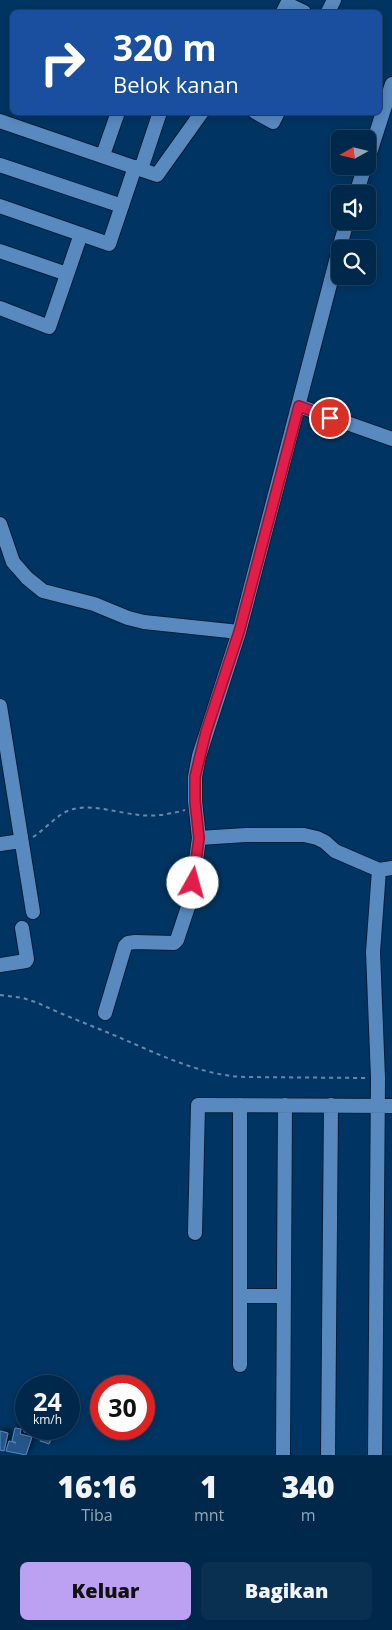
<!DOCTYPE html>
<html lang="id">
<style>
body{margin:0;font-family:"Open Sans",sans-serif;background:#0a3051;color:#f1f3f6;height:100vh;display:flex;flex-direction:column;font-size:19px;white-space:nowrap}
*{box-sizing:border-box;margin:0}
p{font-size:16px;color:#95a6b5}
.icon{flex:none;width:28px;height:28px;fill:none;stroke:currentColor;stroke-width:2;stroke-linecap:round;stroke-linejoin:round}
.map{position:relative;height:1455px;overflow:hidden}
.side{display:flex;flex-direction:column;background:#00284a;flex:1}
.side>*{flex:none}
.hud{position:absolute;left:10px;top:10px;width:372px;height:105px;border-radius:8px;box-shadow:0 2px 12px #0003,0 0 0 1px #224462;background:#1a4fa0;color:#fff;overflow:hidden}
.needle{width:32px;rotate:262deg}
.buttons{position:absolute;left:331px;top:130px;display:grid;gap:10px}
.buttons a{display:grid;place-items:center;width:45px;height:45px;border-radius:8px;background:#00284a;box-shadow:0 2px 12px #0003,0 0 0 1px #224462;font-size:25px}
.speed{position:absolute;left:15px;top:1375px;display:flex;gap:10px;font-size:25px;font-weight:700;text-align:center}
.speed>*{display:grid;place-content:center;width:65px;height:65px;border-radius:50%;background:#00284a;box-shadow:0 2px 12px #0003,0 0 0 1px #224462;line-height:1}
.speed small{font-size:12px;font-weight:400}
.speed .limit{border:8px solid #d22;background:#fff;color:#111}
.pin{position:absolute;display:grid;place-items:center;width:42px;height:42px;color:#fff;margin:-21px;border:2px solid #fff;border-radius:50%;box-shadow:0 1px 5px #0007}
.me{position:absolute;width:55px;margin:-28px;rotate:7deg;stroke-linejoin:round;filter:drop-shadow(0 0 4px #0008)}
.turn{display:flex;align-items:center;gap:18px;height:105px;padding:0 20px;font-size:22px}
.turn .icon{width:65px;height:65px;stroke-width:2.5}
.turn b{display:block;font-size:35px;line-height:42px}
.eta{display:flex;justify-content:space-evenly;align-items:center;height:85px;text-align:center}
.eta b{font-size:30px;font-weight:800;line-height:35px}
.primary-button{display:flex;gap:10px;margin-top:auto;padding:10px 20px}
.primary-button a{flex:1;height:58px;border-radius:8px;background:#bca0f2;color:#111;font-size:20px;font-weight:800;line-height:58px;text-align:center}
.primary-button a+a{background:#0a3051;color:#f1f3f6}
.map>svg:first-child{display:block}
.building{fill:#265789;stroke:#5587bc;filter:url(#shadow)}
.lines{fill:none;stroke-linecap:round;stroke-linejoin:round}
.minor-casing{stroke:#031c36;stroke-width:16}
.path{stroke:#678aaa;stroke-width:2;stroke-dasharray:4 4;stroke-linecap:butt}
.minor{stroke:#588ac0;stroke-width:14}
.route-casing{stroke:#92132f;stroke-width:12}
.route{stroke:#e11d48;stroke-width:9}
</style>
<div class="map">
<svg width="392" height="1455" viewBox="0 0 392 1455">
<defs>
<filter id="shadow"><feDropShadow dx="3" dy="-3" stdDeviation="2.5" flood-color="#0009"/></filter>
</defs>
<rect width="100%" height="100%" fill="#003563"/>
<path class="building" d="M26 1422V1429H32L31 1433 24 1432Z
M15 1428 21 1429 20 1434 32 1437 26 1455 6 1451 9 1441 16 1443 12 1441Z
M36 1429H40L39 1435 34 1434Z
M45 1429H56L49 1444 40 1441Z
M0 1431 8 1433 4 1451 0 1450Z"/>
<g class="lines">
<g class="minor-casing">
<path id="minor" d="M283 12 287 4 304 12
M328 12 334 0
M255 112 273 122 278 112
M0 121 157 175 202 112
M103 155 118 112
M368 159 392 84
M0 165 122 206
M141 169 160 112
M356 194 365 166
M0 206 109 244 135 167
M0 251 67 274
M0 308 49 327 81 234
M299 406 392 439
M0 524 13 562 27 578 43 591 94 604 128 618 144 622 239 632
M0 706 33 912
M199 838 246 835H304L317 838 325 842 335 851 379 870 392 868
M0 844 21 841
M0 965 26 961 27 959 22 928
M105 1013 125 946 128 943 135 942 174 943 177 940 191 898 199 838 195 801V777L199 756 239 632 341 242 347 221
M195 1233 198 1105 392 1106
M240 1296H283
M240 1365V1105
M283 1455 285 1105
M328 1455 331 1105
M375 1455 378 1078 373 952 379 870"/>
</g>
<path class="path" d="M33 837C46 829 56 815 70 810 90 803 118 813 139 815 154 817 171 814 185 810
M0 995 23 998 38 1003C63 1015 90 1025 116 1036 156 1053 199 1075 244 1077L367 1078"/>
<use href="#minor" class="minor"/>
</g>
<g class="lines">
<g class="route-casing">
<path id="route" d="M193 883 199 838 195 801V777L200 756 206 732 239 632 299 406 330 418"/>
</g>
<use href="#route" class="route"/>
</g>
</svg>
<div class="buttons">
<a><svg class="needle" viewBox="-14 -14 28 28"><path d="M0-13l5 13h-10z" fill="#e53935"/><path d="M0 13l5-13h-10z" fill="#95a6b5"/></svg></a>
<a><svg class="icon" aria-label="sound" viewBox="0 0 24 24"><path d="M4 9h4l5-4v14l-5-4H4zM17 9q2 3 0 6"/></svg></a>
<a><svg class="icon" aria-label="search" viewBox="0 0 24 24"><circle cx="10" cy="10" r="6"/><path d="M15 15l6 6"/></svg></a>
</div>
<div class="speed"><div>24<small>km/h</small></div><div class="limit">30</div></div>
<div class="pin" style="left:330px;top:418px;background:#d93025"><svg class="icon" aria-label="arrive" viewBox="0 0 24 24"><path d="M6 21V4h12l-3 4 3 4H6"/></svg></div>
<svg class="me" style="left:193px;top:883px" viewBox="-20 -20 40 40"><circle r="19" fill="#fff"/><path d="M0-13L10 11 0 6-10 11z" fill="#e11d48"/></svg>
<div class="hud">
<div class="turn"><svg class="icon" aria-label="right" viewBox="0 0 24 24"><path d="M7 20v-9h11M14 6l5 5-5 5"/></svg><div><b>320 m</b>Belok kanan</div></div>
</div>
</div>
<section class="side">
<div class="eta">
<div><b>16:16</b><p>Tiba</p></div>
<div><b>1</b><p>mnt</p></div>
<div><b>340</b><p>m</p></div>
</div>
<div class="primary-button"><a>Keluar</a><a>Bagikan</a></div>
</section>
